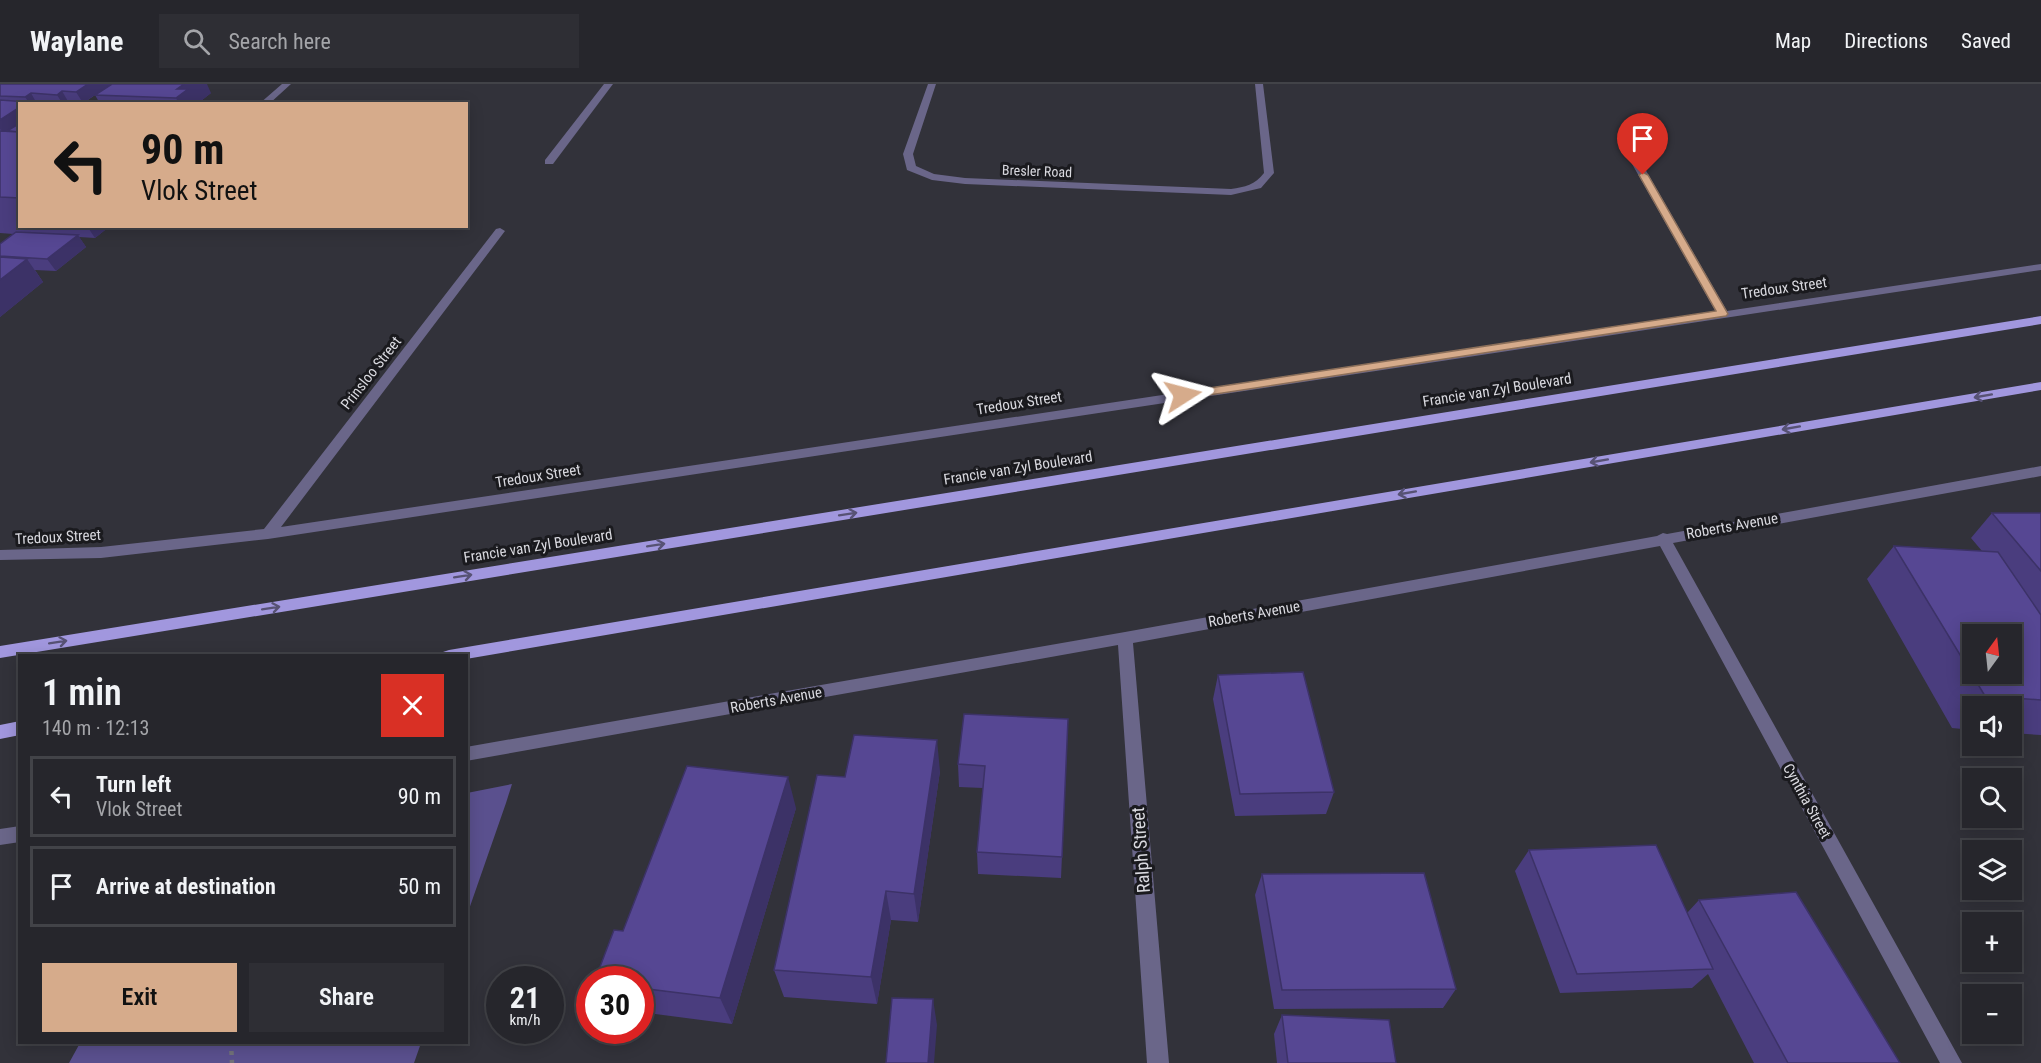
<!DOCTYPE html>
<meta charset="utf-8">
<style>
body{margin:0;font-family:"Roboto Condensed",sans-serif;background:#2e2e34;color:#f1f3f6;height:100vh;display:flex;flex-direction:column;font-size:22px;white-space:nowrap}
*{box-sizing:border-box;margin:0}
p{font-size:20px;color:#a4a5a9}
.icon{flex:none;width:33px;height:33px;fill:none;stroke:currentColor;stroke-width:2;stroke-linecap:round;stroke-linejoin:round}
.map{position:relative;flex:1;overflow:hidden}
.details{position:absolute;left:18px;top:570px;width:450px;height:390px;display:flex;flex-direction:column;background:#26262c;border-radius:0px;box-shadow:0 3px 15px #0003,0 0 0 2px #424348}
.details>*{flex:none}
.hud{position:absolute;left:18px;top:18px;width:450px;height:126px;border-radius:0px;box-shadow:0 3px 15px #0003,0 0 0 2px #424348;background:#d6ab8b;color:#111;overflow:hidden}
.needle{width:39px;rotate:15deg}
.controls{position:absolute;left:1962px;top:540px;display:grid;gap:12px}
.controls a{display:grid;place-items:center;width:60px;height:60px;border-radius:0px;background:#26262c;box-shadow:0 3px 15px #0003,0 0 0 2px #424348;font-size:30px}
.speed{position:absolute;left:486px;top:882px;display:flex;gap:12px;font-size:30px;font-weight:700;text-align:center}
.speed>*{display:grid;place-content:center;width:78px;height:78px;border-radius:50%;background:#26262c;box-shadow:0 3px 15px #0003,0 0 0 2px #424348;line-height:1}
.speed small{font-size:15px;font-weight:400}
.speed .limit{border:9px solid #d22;background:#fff;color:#111}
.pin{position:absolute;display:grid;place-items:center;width:51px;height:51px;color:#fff;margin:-62px -26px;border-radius:50% 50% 50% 0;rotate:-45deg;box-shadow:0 0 6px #0007}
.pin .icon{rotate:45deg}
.me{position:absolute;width:66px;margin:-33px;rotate:81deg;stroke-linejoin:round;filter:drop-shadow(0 0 4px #0008)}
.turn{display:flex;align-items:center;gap:21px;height:126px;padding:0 24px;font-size:27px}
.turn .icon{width:78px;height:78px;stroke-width:2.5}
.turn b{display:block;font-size:42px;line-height:51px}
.round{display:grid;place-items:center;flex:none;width:63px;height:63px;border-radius:0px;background:#2e2e34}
.overview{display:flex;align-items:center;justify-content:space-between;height:102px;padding:0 24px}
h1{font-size:36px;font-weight:600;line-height:45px}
.primary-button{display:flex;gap:12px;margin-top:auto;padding:12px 24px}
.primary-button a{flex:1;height:69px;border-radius:0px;background:#d6ab8b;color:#111;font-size:24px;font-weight:600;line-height:69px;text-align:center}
.primary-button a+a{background:#2e2e34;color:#f1f3f6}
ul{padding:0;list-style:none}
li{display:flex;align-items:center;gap:18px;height:81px;margin:0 12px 9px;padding:0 12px;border:3px solid #424348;border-radius:0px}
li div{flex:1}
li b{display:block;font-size:22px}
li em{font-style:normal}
header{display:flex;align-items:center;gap:36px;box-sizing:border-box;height:84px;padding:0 30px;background:#26262c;border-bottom:2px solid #424348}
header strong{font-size:28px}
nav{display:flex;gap:33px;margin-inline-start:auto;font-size:21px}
.search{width:420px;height:54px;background:#2e2e34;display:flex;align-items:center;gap:15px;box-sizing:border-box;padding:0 21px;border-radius:0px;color:#a4a5a9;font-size:22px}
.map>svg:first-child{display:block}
.green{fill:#5a508e}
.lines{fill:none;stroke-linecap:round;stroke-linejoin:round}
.path{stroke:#727279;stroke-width:4.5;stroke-dasharray:4 5;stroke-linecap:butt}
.minor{fill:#6a6689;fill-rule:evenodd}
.major{fill:#a197de;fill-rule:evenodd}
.wall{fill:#4a3d7e}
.shaded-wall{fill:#3c3267}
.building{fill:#564793;stroke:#3c3267;stroke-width:1.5;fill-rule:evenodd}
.oneway{stroke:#575274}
.route{fill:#d6ab8b;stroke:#8b6f5a;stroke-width:1.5}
.labels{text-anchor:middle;stroke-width:6;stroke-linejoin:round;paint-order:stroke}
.far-street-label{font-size:14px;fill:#d9d9df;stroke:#1a1a1e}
.street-label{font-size:15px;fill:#d9d9df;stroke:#1a1a1e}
.near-street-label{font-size:18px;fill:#d9d9df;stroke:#1a1a1e}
</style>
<header>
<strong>Waylane</strong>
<div class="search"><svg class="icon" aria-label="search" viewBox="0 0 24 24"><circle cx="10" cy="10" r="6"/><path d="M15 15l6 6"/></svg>Search here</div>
<nav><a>Map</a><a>Directions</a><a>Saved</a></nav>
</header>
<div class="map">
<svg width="2041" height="979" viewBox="0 0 2041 979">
<rect width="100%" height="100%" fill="#32323a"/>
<path class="green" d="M512 700 506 719 467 831V709Z
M80 959V958L421 959 414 979H69Z"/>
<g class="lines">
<path class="path" d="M231 958 232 979"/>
<path class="minor" d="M282 0H291L269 20H259Z
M604 0H613L553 80H545V76Z
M928 0H936L913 70 916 82 934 90 965 94 1231 105C1245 103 1255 101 1264 89L1255 0H1263L1274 89 1261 104 1231 111 965 100 932 96 907 86 903 70Z
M1632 68 1637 71 1727 227 2041 180V186L268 455 101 474 0 476V466L101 463 264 445 496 145 500 144 505 147 281 443 1716 228 1627 71Z
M2041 382V392L1673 459 1962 979H1940L1660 462 1133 559 1169 979H1147L1118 561 466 677V663L1125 548 1657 452 1663 449 1667 450Z
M20 742V758L0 761V745Z"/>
<path class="major" d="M2041 232V240L0 574V562Z
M2041 298V306L466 575V572H441L443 568 449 566Z
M20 637V651L0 655V641Z"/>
</g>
<path class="wall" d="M0 0H111L85 18H99L95 11 211 9 197 20H82V19H69L68 20H20V142H110L95 154 79 153 86 163 56 187 35 186 43 198 0 233V160L13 150 0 149Z
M1992 429H2041V651L2012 649V622H1972V646L1952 644 1867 495 1894 462 1982 467 1971 454Z
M1218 591 1334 708 1326 730 1235 732 1213 615Z
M1068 635 1061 794 978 790 977 768 983 704 959 703 958 680Z
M940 687 918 838 891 836 877 920 784 913 774 886 845 693Z
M796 724 732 940 640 928V896L623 847Z
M1529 766 1687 829 1699 816 1900 979H1754L1708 890 1692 904 1560 909 1515 787Z
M1262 790 1456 905 1443 924 1274 925 1255 811Z
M1282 931 1396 979H1277L1274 950Z"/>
<path class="shaded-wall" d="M88 0H111L83 19 76 8Z
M184 0H207L211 9 197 20H179L176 14 177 5Z
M62 7 69 19 68 20H63L57 11Z
M31 9 37 20H30L25 13Z
M20 23V54L8 56 0 45V36Z
M87 142H110L95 154Z
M78 151 86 163 56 187 47 175Z
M27 175 43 198 0 233V196Z
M937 656 940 687 918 838 914 810Z
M788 693 796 724 732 940 720 914Z
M886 807 891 836 877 920 871 893Z
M933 915 937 941 934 979H928Z"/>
<path class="building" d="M0 0H88L76 8 62 7 57 11 31 9 25 13 0 12Z
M112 0H184L177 5H188L176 14 95 11Z
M0 16 28 18 25 20H20V23L0 36Z
M84 18 126 20H82Z
M20 39V48L7 47Z
M0 47 20 48V114L0 113Z
M16 148 78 151 47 175 0 172V160Z
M0 173 27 175 0 196Z
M1992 429H2041V487Z
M1894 462 1998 468 2041 531V616L1985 612ZM1972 550H2012V590H1972Z
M1303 588 1334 708 1240 710 1218 591Z
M964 630 1068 635 1062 773 977 768 985 682 958 680Z
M854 651 937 656 914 810 886 807 871 893 774 886 817 691 845 693Z
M687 682 788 693 720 914 640 904V896H595L614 846 623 847Z
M1656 761 1713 885 1577 890 1529 766Z
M1424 789 1456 905 1282 906 1262 790Z
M1796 808 1900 979H1788L1699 816Z
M892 914 933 915 928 979H886Z
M1282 931 1389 936 1396 979H1288Z"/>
<defs><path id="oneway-shaft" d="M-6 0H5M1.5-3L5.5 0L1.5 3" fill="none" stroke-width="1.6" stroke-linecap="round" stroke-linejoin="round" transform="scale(1.5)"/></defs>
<g class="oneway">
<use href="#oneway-shaft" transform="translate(1983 312) rotate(170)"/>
<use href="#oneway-shaft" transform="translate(1791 344) rotate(170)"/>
<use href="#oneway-shaft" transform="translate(1599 377) rotate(170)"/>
<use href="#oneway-shaft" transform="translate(1407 409) rotate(170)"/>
<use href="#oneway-shaft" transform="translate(848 430) rotate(-9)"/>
<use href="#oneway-shaft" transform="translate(656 461) rotate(-9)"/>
<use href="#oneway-shaft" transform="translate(463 492) rotate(-9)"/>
<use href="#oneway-shaft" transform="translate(271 524) rotate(-9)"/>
<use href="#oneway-shaft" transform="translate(58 558) rotate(-9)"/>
</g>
<path class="route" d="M1643 88 1648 91 1728 230 1726 232 1183 315 1177 311 1183 308 1716 227 1639 91Z"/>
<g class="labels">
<g class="far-street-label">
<text transform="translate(1037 87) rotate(2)" y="5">Bresler Road</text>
</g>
<g class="street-label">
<text transform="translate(1784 204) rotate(-8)" y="5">Tredoux Street</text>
<text transform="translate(371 289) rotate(-52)" y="5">Prinsloo Street</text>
<text transform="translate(1497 306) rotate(-9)" y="5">Francie van Zyl Boulevard</text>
<text transform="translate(1019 319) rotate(-9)" y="5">Tredoux Street</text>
<text transform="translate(1018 384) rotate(-9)" y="5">Francie van Zyl Boulevard</text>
<text transform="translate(538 392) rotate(-9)" y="5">Tredoux Street</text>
<text transform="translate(1732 442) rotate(-10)" y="5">Roberts Avenue</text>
<text transform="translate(58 453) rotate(-3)" y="5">Tredoux Street</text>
<text transform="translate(538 462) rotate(-9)" y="5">Francie van Zyl Boulevard</text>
<text transform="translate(1254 530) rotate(-10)" y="5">Roberts Avenue</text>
<text transform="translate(776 616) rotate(-10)" y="5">Roberts Avenue</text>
<text transform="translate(1807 717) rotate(61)" y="5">Cynthia Street</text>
</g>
<g class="near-street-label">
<text transform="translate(1141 766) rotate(-94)" y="6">Ralph Street</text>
</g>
</g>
</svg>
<div class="controls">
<a><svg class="needle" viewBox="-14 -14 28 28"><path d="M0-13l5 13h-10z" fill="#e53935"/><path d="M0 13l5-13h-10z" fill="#a4a5a9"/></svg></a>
<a><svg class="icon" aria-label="sound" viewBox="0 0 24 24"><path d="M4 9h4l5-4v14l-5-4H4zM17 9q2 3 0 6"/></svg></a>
<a><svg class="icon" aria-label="search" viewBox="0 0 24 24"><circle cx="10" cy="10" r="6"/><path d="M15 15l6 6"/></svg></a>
<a><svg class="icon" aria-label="layers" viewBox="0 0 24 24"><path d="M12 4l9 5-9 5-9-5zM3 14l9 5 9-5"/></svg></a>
<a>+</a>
<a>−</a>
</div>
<div class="speed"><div>21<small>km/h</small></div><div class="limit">30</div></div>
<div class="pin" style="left:1643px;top:91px;background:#d93025"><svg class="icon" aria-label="arrive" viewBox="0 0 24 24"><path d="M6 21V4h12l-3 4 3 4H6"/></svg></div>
<svg class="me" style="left:1183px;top:311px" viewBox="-20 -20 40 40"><path d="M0-17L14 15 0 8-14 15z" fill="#d6ab8b" stroke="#fff" stroke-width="4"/></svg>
<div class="hud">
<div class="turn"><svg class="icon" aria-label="left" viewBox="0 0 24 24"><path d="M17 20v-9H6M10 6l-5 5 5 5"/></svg><div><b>90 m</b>Vlok Street</div></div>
</div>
<section class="details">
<div class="overview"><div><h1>1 min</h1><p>140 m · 12:13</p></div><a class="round" style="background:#d93025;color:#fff"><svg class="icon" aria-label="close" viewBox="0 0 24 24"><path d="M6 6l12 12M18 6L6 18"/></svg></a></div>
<ul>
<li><svg class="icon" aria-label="left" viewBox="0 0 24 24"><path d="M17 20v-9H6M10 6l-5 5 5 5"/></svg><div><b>Turn left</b><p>Vlok Street</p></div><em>90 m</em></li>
<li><svg class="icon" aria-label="arrive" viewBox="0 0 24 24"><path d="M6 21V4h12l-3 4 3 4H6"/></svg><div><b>Arrive at destination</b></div><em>50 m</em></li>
</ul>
<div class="primary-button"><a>Exit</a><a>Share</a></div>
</section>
</div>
